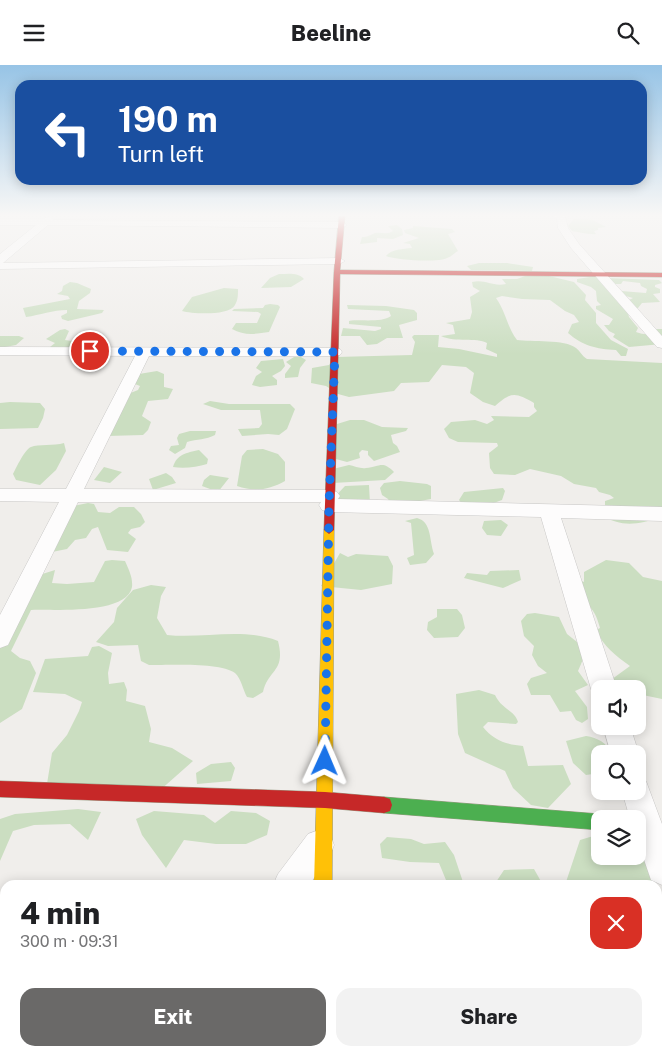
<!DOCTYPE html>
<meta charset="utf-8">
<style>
body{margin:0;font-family:"Public Sans",sans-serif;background:#f2f2f2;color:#202124;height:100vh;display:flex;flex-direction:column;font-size:19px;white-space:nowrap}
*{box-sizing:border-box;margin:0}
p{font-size:16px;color:#757577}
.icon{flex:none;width:28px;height:28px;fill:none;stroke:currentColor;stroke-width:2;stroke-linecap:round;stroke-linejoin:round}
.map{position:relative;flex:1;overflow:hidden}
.side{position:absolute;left:0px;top:815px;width:662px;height:176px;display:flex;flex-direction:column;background:#fff;border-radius:15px 15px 0 0;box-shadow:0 2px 12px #0003}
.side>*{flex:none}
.guide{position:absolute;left:15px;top:15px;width:632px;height:105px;border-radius:15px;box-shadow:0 2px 12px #0003;background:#1a4fa0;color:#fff;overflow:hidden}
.fabs{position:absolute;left:591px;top:615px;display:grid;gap:10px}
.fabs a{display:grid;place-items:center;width:55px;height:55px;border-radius:10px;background:#fff;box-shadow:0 2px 12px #0003;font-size:25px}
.pin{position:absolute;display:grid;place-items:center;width:42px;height:42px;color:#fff;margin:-21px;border:2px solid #fff;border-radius:50%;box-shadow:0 1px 5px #0007}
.me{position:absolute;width:55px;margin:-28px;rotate:1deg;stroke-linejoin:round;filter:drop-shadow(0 0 4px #0008)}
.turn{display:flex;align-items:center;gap:18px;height:105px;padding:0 20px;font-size:22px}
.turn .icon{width:65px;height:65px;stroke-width:2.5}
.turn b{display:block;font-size:35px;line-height:42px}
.round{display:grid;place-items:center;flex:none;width:52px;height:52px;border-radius:15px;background:#f2f2f2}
.overview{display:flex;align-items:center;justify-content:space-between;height:85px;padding:0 20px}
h1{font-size:30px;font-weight:800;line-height:38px}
.cta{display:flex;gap:10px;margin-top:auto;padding:10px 20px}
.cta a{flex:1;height:58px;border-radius:15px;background:#6a6968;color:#fff;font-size:20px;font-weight:800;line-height:58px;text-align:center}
.cta a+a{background:#f2f2f2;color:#202124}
header{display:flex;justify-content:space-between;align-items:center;height:65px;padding:0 20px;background:#fff;font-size:22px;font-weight:800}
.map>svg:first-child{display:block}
.forest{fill:#cbdec1}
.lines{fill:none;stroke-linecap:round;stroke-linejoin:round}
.street-casing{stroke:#c9c8c7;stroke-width:1}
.fast-casing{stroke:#999a82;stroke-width:1}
.slow-casing{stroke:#999a82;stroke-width:1}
.jam-casing{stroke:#999a82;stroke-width:1}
.street{fill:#fdfcfc;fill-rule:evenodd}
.fast{fill:#4caf50;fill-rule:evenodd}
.slow{fill:#ffc107;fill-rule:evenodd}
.jam{fill:#c62828;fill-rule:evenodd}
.route{stroke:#1a73e8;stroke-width:9;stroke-dasharray:0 16.2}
</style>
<header><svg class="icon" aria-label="menu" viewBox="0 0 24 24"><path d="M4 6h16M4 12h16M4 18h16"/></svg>Beeline<svg class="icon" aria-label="search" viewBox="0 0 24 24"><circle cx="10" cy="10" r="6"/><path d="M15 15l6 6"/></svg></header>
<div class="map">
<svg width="662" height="991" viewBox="0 0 662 991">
<rect width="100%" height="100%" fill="#f0eeeb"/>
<path class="forest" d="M574 154 593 155 606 162 598 163V165L594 166 596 169C592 170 578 167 572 166L568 161Z
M397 160 402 164 403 170 393 174 377 173V177L360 179 362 172C368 172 370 170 375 168 382 167 387 170 393 166L388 161Z
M413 161 452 164 455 167 448 169 458 186C454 188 451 192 447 193 437 198 396 195 386 191 391 184 403 184 412 183L410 179 403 178 419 173 405 168 404 165 413 163Z
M479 198H507L533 202 532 206 471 205 467 201Z
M279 209C288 209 298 207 304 214L291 222 261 223 270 213Z
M528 210 549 211 574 217 586 230 585 235 596 248V258L611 275 628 284 626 291H621L616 285C596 284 583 281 568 268L572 259 579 257 574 250 565 246 550 235 522 234 502 231 496 233C506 247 507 262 517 275 531 277 565 274 576 283 580 286 582 291 587 294L662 298V452C634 460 625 463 598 449L605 442V436L614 433 610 430 599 427 596 423 574 419 561 411 530 404 515 410 494 409 490 403 489 388 498 381 497 378 458 377 449 373 444 364 451 357 475 355 487 359 494 355 491 351 529 352 537 346 534 342V338C515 327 511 327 495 341L483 337 470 328 474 308 466 302 442 300 429 317 401 318 394 326 349 332 338 329 326 321 311 318 312 303 329 300 336 292 412 290 415 277 412 272 414 270H439L438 282 459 284 497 292V289L486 284 487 278C476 272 456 278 441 271L455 269 453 260 446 258 470 254 472 247 470 232 480 226 473 222 472 217C486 214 492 222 506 219L502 214H517Z
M590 212H598L626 241 629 252 638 263 636 267C646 270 649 271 656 264H662V279L629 282 613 272 615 269 609 266 604 260H609L613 254 596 244V241L601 240 597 236 596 226 591 222 577 217V214Z
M606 213 659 215 662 218 655 220V222L660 224V228L653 229 660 237 642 238 638 243H632L625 237 633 233 622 230 621 226 646 228 647 224 641 221 640 218 623 216 621 219H615Z
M70 217 77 218 91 224 90 228 79 236 77 244 104 245 102 248 68 256 62 254 61 251 67 248V245C53 245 40 250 26 252L23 243 70 234 68 231 57 229 62 226 63 221Z
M224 223 238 224C238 230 238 235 235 240 229 251 193 249 182 246L192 232Z
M270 239 278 240 280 242 269 267C256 269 244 271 232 264L236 258H257L261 249 258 247 232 246 234 244 263 243 265 240Z
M347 240 386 241 414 245 417 248V255L399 260 403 273H387L377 279 367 280 360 271H341L343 263 375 266 381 264V262L349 259V256C361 254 382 258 391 251L389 246 348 244Z
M65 264 69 266 65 275 79 277V282L68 286H54L50 282 55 278 46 274 60 265Z
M0 271H19L24 273 16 280 0 283Z
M294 292H301L306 295 300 303 298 312 285 313V309L291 301 286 297Z
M283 294 285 301 281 306 272 311 277 315V320L260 322 252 320 256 311 262 307 256 303 261 296Z
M157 306 164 309V322L173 324 168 334 148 336 142 351 151 357 148 365 143 370 107 371 118 333 138 325 140 321 130 317 133 310Z
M210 336 229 339H290L295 344 287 364 279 370 268 369 242 371 238 364 259 363 262 359 260 345H221L203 339Z
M10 337 40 338 45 344 43 353 38 363 0 364V338Z
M350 355H364L382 362 408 363 406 366 391 370 393 378 397 381 400 387 374 396 368 390V386L362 385 359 388 360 393 347 397 332 393 337 359Z
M190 366H216L215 370C206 375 197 374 187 377L185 383 175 389 169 385 171 381 179 380 177 373 179 369Z
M64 378 66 386 56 405 40 420 16 415 13 409C16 403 25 384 31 382 38 379 54 381 64 378Z
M263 384 278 389 285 397V416C269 425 254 427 237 421L242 391 247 385Z
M199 385 208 394 207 399C197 402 184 404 173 402 177 389 186 388 199 385Z
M349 400C354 401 361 404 366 403 380 402 382 395 394 407L385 415 333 418 329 405Z
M104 402 122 407 110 418 94 415Z
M166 408 172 412 176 418 153 425 149 414Z
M210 410 229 413 218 427 202 421 204 415Z
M400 416 427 419 431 421V434L392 441 388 434 382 430 380 423 384 418Z
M369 420 370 439 330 437 345 421Z
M503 423 505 426 502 435 488 440 466 444 459 435 464 427Z
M88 438 94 439 98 447 110 448 119 442H134L141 449 145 457 140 462 131 464 128 468 136 474 128 487 107 485 98 462 92 464 86 473 75 475 67 484 52 487 73 441Z
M417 453C432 457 429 475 434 489L426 498 410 500 407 493 414 490 411 458 405 456Z
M501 455 508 460 501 471 487 470 482 463 484 456Z
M340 488 348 492 356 489 388 491 393 501 392 519 361 525 321 521Z
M112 495 125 496C129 505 133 513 132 522 127 550 53 544 31 545L11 586 20 593 30 596 36 608 22 644 0 658V571L33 512 55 505 52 518 67 519 94 517 105 496Z
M606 495 629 498 643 512 662 516V634L638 629V624H614L608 617 630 601C615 590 604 582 596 565L600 563C595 544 590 540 573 531L576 514 584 517V507Z
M519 505 521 515 503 523 464 513 467 508 487 510 490 506Z
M151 520 166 522 161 531 157 553 167 570C203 574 243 562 278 576 286 607 268 604 263 627L253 633 247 632C243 625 241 613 235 608 221 597 167 600 149 600L141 596 138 580 108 581 96 577 114 557 117 543 133 525Z
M437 544H457L462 550 465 563 458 572 434 573 427 565 428 557 437 552Z
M535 548 559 552 567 569 587 585 578 606 588 620 575 626 587 642 588 654 582 658 576 655 571 646 560 647 550 630H531L527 619 531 613 547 608 538 601 532 590 534 581 524 571 521 556 527 549Z
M99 581 112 588 108 608 109 619 124 617 127 625 126 636 145 641 151 664 149 677 172 683 193 696 158 727 46 725 52 688 67 670 79 646 82 637 65 629 33 627 45 594 88 591 92 582Z
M479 625 495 630C502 645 515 645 518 657L516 659 488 657 483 662C493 675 507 680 523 681L528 701 563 700 571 719 548 743 531 740 513 723 505 706 465 688 458 669 456 629Z
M586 671C598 673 606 677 612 689H600V708L586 710 573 698 566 676Z
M231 697 235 703 231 716 197 719 196 708 211 699Z
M78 744 101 747 88 775 70 759 34 760 13 766 0 796V754L15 749Z
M154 746 204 750 215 758 231 746 256 748 270 756 267 770 246 779H216L184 775 166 803 142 770 136 754Z
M600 769V791H638V788L646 795 653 820H565L580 775Z
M387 772 411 774 424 779 445 777 454 790 464 820H448L439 798 410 797 382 793 380 779Z
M534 804 543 820H494L504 805Z
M658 839 662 856V991H633L634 986H658Z
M12 986H85L83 991H18Z
M557 986H609L611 991H558Z"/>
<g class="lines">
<g class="street-casing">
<path id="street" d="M50 151 54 155 342 157 347 160 342 163 48 160 3 198 339 193 345 196 339 199 0 204V189L36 160H0V154H43Z
M554 151H565L568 163 579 179 662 271V283L657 282 571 183 558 163 557 154Z
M0 282 335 283 340 284 342 287 340 290 335 291H149L84 424 330 425 337 427 340 431 338 434 662 442V456L561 453 617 624H600V634L595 632 591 624 541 452 329 447 322 445 319 440 321 437H78L8 580 0 583V550L59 437 0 436V424H66L135 291 0 290Z
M603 661H630L639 689 638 692V689H611Z
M638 712 646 716 662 759V820L651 815 638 777V754H630L622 726H638Z
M319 765 330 769 334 780 330 791 309 820H273L278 809 308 769Z
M228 986H266V991H228Z
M300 986H338V991H300Z"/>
</g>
<g class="fast-casing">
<path id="fast" d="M384 732 600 749 607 754H600V765L384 748 378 746 376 740 378 734Z"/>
</g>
<g class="slow-casing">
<path id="slow" d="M329 461 334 465 332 820H314L324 465Z"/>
</g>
<g class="jam-casing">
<path id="jam" d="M339 151H345L340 205 662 208V212L340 209 334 465 329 469 324 465 334 207Z
M0 716 325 727 384 732 390 734 392 740 390 746 384 748 325 743 0 732Z"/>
</g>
<use href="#street" class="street"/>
<use href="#fast" class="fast"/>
<use href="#slow" class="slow"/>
<use href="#jam" class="jam"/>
</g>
<linearGradient id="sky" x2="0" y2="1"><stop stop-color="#97c4e6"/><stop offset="0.52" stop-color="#f8f7f6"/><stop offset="1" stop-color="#f8f7f6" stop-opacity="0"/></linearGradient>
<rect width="662" height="289" fill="url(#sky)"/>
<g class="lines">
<path class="route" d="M90 286 335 287 329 440 325 696"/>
</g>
</svg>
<div class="fabs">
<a><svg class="icon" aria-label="sound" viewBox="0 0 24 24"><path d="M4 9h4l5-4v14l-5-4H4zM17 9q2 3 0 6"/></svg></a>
<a><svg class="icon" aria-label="search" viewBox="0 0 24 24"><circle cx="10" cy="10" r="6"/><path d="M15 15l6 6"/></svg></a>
<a><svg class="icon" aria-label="layers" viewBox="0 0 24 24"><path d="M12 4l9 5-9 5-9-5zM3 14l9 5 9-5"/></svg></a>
</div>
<div class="pin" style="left:90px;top:286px;background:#d93025"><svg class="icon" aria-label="arrive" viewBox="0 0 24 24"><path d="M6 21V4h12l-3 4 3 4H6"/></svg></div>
<svg class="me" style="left:325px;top:696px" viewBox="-20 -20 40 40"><path d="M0-17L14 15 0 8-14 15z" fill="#1a73e8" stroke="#fff" stroke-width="4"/></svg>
<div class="guide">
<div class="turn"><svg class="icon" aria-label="left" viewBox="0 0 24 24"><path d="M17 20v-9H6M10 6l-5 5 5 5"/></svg><div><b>190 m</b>Turn left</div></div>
</div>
<section class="side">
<div class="overview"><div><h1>4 min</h1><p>300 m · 09:31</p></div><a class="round" style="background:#d93025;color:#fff"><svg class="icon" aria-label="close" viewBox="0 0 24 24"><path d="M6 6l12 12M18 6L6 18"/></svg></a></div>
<div class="cta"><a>Exit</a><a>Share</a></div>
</section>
</div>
